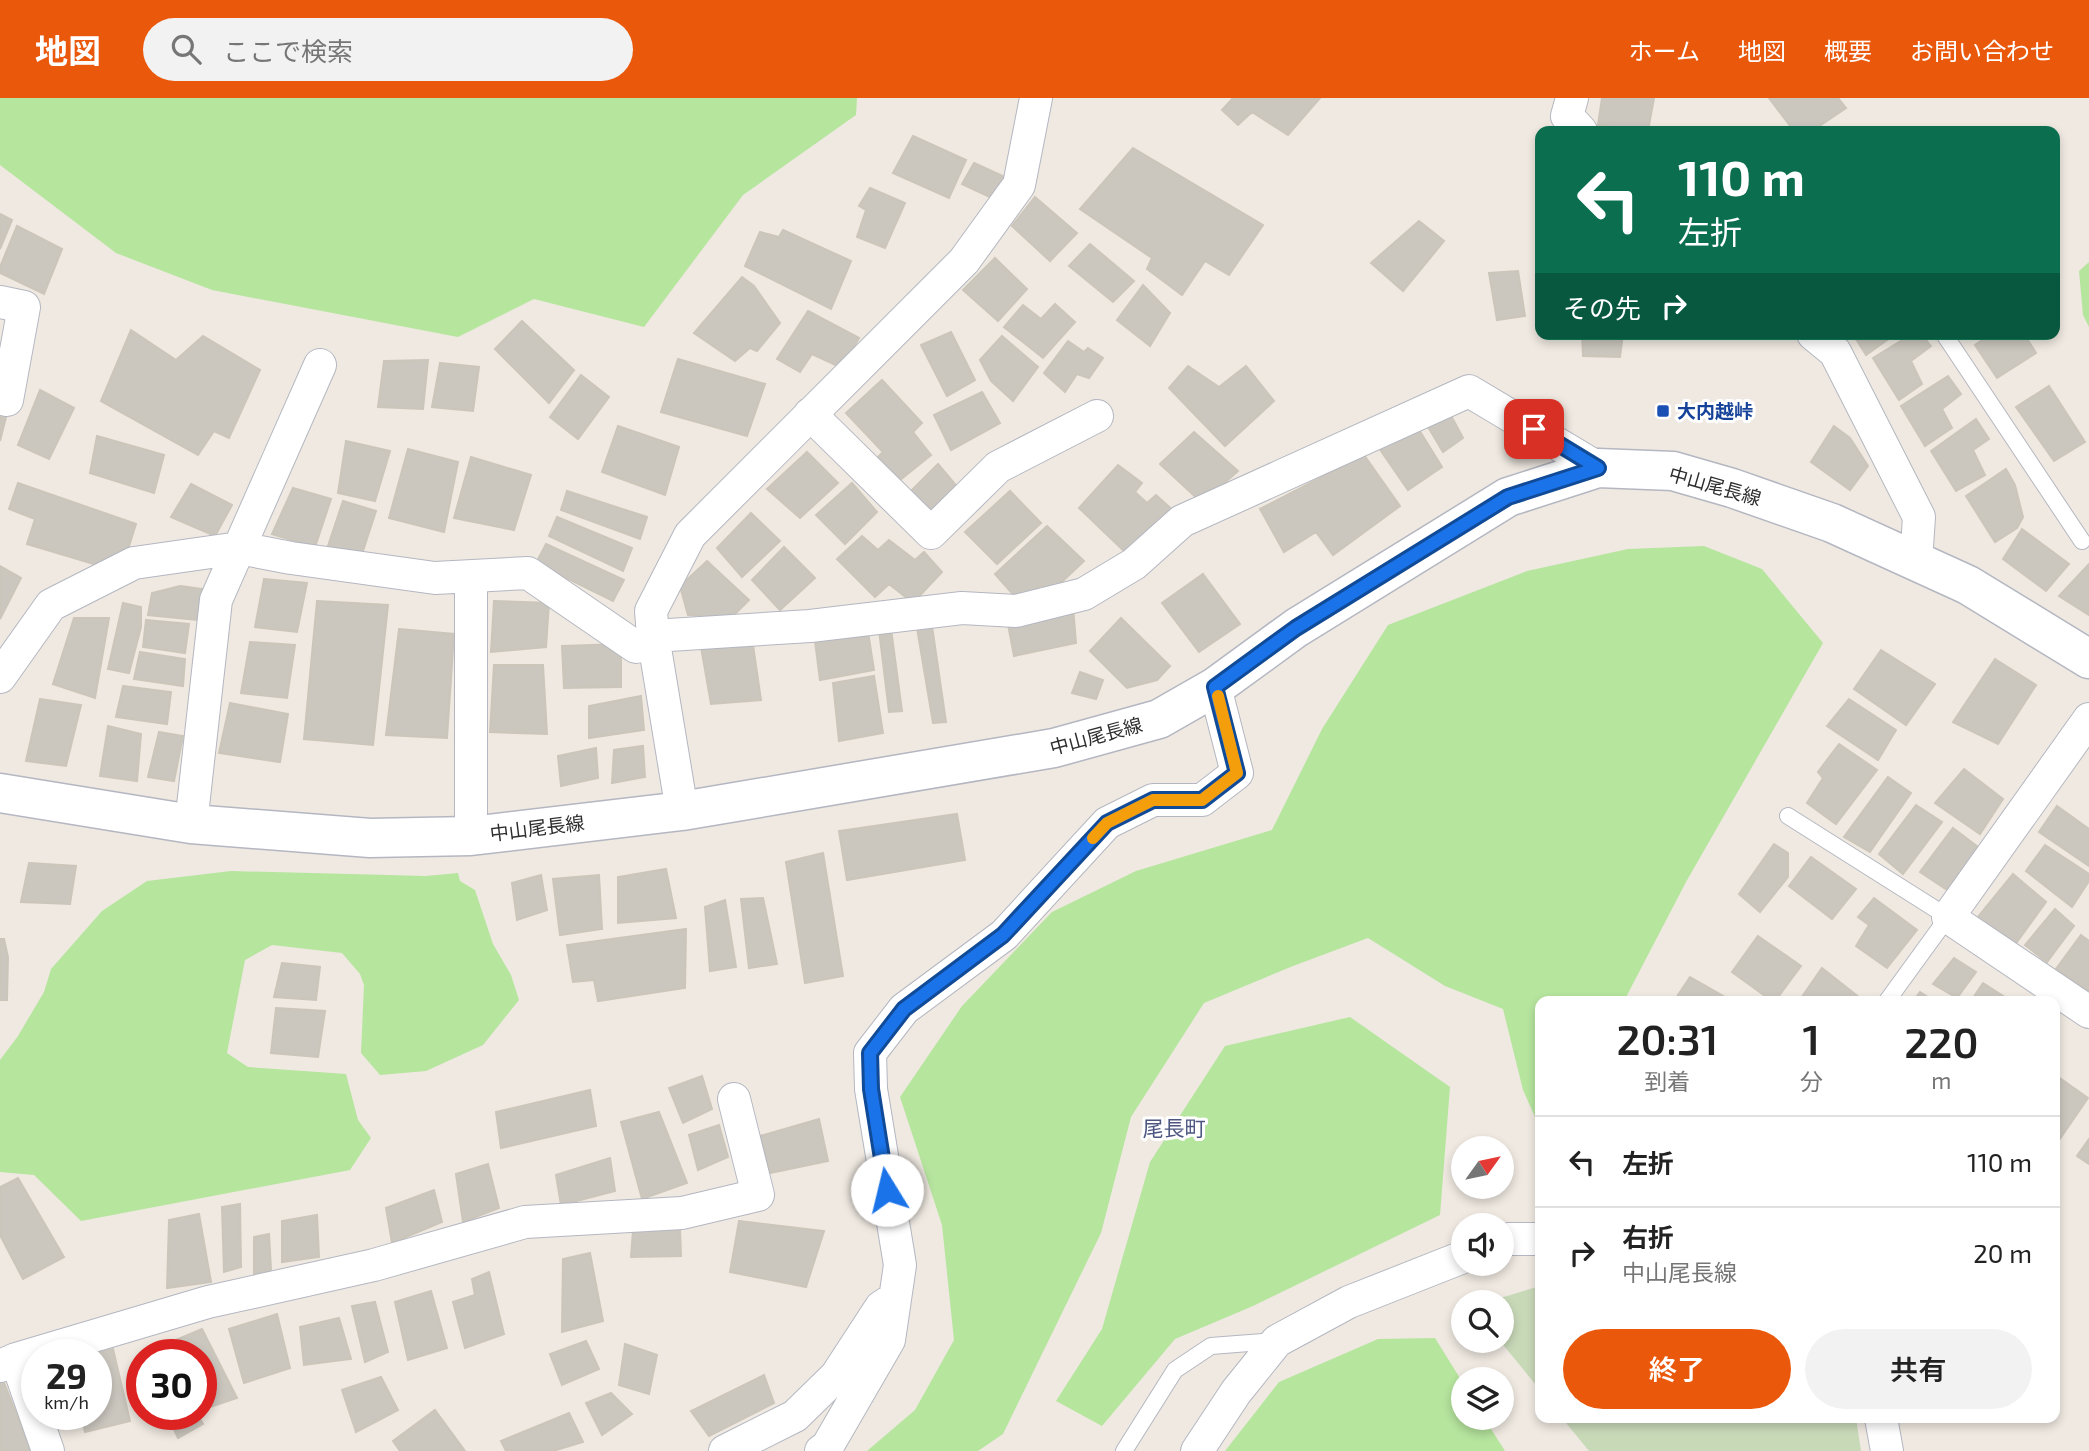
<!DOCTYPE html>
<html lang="ja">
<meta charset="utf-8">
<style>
body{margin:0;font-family:"Exo 2","Noto Sans JP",sans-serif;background:#f2f2f2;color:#222;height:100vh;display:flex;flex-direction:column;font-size:26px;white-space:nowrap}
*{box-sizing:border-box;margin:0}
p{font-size:23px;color:#767676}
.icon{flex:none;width:38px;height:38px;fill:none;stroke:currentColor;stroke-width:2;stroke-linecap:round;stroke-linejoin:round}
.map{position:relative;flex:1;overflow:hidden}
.side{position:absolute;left:1535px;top:898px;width:525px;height:427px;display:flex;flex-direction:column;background:#fff;border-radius:14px;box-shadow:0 4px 10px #0003}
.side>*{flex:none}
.top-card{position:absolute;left:1535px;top:28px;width:525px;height:214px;border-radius:14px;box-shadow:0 4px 10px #0003;background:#0b6e4f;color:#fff;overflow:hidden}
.needle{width:46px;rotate:57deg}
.tools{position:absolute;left:1451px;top:1038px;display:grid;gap:14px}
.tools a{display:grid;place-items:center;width:63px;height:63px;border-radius:50%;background:#fff;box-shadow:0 4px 10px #0003;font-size:35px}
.speed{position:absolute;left:21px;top:1241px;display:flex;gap:14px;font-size:35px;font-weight:700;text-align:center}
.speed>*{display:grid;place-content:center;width:91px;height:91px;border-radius:50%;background:#fff;box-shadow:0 4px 10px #0003;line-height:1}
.speed small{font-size:18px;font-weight:400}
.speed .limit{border:10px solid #d22;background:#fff;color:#111}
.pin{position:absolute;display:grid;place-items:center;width:60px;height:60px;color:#fff;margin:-30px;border-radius:14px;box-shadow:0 4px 10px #0006}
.me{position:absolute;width:77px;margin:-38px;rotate:351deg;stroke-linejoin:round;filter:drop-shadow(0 0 5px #0008)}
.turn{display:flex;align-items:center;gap:24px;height:147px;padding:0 28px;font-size:32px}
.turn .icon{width:91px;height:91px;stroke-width:2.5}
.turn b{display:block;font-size:49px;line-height:60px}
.then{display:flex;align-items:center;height:66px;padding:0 28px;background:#0003;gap:14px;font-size:26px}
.eta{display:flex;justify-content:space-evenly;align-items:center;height:119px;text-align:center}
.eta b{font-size:42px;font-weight:600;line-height:49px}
.cta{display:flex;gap:14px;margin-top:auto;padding:14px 28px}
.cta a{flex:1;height:80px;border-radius:42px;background:#ea580c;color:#fff;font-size:28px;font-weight:600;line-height:80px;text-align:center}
.cta a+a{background:#f2f2f2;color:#222}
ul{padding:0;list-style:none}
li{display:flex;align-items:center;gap:21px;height:91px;padding:0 28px;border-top:2px solid #e0e0e0}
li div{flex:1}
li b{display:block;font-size:26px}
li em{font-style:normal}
header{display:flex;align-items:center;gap:42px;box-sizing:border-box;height:98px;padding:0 35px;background:#ea580c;color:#fff}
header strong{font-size:33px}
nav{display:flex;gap:38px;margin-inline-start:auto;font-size:24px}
.search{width:490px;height:63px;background:#f2f2f2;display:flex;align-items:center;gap:18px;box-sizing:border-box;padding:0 24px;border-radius:38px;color:#767676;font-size:26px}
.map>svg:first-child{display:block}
.green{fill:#b6e59e}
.cemetery{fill:#c8d9b8}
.building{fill:#cbc7bf;stroke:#cbc5ba;stroke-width:2}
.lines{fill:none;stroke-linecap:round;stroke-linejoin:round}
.service-casing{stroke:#b4b7c1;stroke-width:18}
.minor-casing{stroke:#b4b7c1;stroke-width:34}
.secondary-casing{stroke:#b4b7c1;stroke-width:41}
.service{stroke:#fff;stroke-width:16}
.minor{stroke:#fff;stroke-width:32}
.secondary{stroke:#fff;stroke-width:38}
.route-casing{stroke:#114b97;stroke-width:18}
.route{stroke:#1a73e8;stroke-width:12}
.slow{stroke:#f59e0b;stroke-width:12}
.transit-dot{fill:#1a4fb4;stroke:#fff;stroke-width:2.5}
.labels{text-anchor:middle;stroke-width:6;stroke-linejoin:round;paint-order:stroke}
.transit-label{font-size:19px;font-weight:bold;fill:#164399;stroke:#fff;text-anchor:start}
.street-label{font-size:19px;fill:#2e2e2e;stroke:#fff}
.neighbourhood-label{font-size:21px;fill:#4d5680;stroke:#fff}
</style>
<header>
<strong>地図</strong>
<div class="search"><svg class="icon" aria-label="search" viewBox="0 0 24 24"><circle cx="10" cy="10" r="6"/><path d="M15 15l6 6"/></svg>ここで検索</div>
<nav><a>ホーム</a><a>地図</a><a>概要</a><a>お問い合わせ</a></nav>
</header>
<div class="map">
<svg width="2089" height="1353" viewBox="0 0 2089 1353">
<rect width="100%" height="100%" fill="#efe9e1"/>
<path class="green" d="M0 0H857L856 17 743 97 644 229 534 201 458 239 212 192 116 155 0 67Z
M2089 164V229L2083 217 2079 173Z
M1704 448 1762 471 1823 545 1686 784 1624 903H1540V1030L1523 992 1503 911 1445 888 1368 840 1293 868 1204 905 1131 1019 1101 1135 1003 1336 978 1353H867L915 1312 954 1242 942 1127 900 999 962 908 1052 814 1136 773 1272 732 1322 631 1388 527 1527 473 1628 451Z
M231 773 426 778 458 775 460 783 475 792 493 846 511 877 519 902 483 947 426 973 380 977 361 955 364 887 360 876 342 855 272 847 245 862 227 955 248 969 346 976 358 1022 371 1040 350 1072 81 1123 34 1077 0 1074V962L18 938 44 894 51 871 102 813 147 783Z
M1350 919 1450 989 1440 1117 1253 1208 1175 1241 1102 1328 1056 1303 1102 1231 1150 1064 1225 948Z
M1435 1240 1463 1285V1320H1484L1505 1353H1225L1279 1284 1378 1241Z"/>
<path class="cemetery" d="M1540 1188V1292L1500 1243 1502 1242V1204H1487Z
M1562 1320H1856L1861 1353H1589Z"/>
<path class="building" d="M1233 0H1320L1288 37 1252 14 1238 27 1222 12Z
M1602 0H1654L1648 33 1598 27Z
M1769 0H1838L1846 10 1812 33H1794Z
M913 38 966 62 949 100 893 75Z
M1133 50 1263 127 1229 177 1205 163 1182 197 1147 171 1152 160 1080 111Z
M974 65 1007 80 994 101 962 86Z
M870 90 905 105 885 150 857 139 866 112 859 108Z
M1035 99 1077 135 1050 163 1012 128Z
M0 116 12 122 0 151Z
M1419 123 1444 143 1403 193 1371 165Z
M17 128 62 151 44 196 0 175V169Z
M783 132 851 163 831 211 745 168 760 134 779 139Z
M1090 146 1134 183 1113 204 1069 168Z
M995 160 1027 191 998 223 963 192Z
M1518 173 1525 218 1497 222 1489 175Z
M742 179 754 188 780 225 757 253 750 250 735 263 694 235Z
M1143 187 1170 215 1150 248 1117 222Z
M1055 206 1075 224 1043 260 1004 229 1023 207 1041 221Z
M808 213 859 240 842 270 812 256 800 274 777 261Z
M522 223 574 272 549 305 495 251Z
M131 232 176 262 203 238 260 272 229 340 214 333 198 357 101 303Z
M951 234 975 282 947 298 921 247Z
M1582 236H1623L1620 259 1583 258Z
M1853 236H1890L1891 239 1866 257Z
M1912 236H1921L1931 248 1911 263 1922 286 1899 302 1873 260Z
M1991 236H2024L2036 255 1997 280 1975 247Z
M1002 238 1038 269 1013 303 991 283 980 262Z
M1068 243 1084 254 1088 250 1103 260 1089 280 1077 276 1065 294 1044 275Z
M678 261 765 286 747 338 661 314Z
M428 262 423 311 378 309 384 263Z
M440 265 479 269 473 313 432 309Z
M1188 268 1219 289 1246 268 1274 303 1225 348 1169 290Z
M581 277 609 299 578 341 550 319Z
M1948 278 1961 296 1942 311 1952 330 1925 348 1901 308Z
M882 282 922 325 913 334 931 357 894 387 873 364 883 354 846 315Z
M2049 288 2085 344 2054 363 2016 309Z
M40 292 74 310 49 361 18 347Z
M982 294 1000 325 951 352 934 317Z
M0 314 7 315 0 343Z
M1449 314 1463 340 1443 354 1427 327Z
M1976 321 1989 341 1973 352 1985 377 1956 393 1931 353Z
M1416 327 1442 369 1408 392 1379 350Z
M618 328 679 349 665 397 602 374Z
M1834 328 1850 340 1868 368 1850 392 1811 364Z
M1194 334 1238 373 1202 405 1160 366Z
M97 338 164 357 154 395 90 375Z
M346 343 390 353 375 403 338 395Z
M408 351 458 364 444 434 389 420Z
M807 354 838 385 800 420 767 391Z
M1364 357 1400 408 1333 457 1316 434 1284 454 1260 411Z
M471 359 531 377 514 432 454 420Z
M938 366 959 391 930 416 908 396Z
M1118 367 1142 385 1135 394 1147 405 1156 397 1176 415 1129 458 1079 410Z
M2006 371 2015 387 2023 419 2017 430 1995 444 1966 398Z
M18 385 136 426 125 461 108 460 104 469 27 446 35 421 9 411Z
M852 385 877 414 845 446 816 417Z
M191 386 232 407 215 438 171 419Z
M293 390 331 401 315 449 272 436Z
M567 393 647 419 640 441 561 412Z
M1010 393 1041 425 997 466 965 434Z
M343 403 376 413 360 462 326 454Z
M751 415 780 443 742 479 717 450Z
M557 419 632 450 623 473 549 438Z
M1047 428 1084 463 1050 495 1042 487 1019 503 995 476Z
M2022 431 2069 466 2046 493 2003 461Z
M862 438 878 452 889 442 915 462 924 454 942 474 913 505 889 486 875 499 837 461Z
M546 446 624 482 613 503 536 465Z
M784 449 815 480 780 512 752 482Z
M707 463 749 502 732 519 688 517 680 488Z
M2089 466V517L2059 498Z
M0 468 21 480 0 521Z
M1203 476 1240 526 1199 554 1162 505Z
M264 481 307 485 297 534 255 529Z
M180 488 203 491 197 522 148 517 152 495Z
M317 503 388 507 373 647 304 641Z
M494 503 549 505 546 549 491 554Z
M123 505 141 509V529L129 575 108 571Z
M1073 509 1076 545 1014 558 1007 521Z
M74 520H109L95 600 53 586Z
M1121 520 1170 568 1157 582 1127 590 1090 553Z
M931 521 946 624 933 625 916 524Z
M146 522 189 526 185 555 143 549Z
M399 531 454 536 447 640 386 637Z
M891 531 902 613 889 614 879 532Z
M868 534 874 572 820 582 815 543Z
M250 544 295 547 287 600 241 595Z
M621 546V589L564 590 562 548Z
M753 547 761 602 711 606 701 549Z
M1881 552 1935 586 1906 627 1854 591Z
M140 554 185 561 183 588 134 581Z
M1995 561 2036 587 1998 646 1953 624Z
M494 567H543L547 636 490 634Z
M1080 574 1103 582 1096 601 1072 595Z
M874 578 883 635 839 643 833 585Z
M123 588 171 594 167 626 116 619Z
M641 598 644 632 589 640V608Z
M40 601 81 607 66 668 26 663Z
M1849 601 1896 632 1878 662 1827 628Z
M230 605 288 616 280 664 219 655Z
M108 628 141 636 137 683 100 678Z
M159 634 183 638 174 683 148 679Z
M1839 646 1877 672 1836 726 1807 705 1823 680 1818 674Z
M643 648 645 679 612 685 614 652Z
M596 650 598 680 561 688 558 658Z
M1964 671 2003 701 1980 736 1935 705Z
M1888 679 1911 695 1870 754 1844 739Z
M1916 707 1942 724 1903 776 1879 756Z
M2057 708 2089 731V768L2039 734Z
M957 716 965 762 847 782 839 733Z
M1953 730 1978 749 1947 792 1920 774Z
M1774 746 1788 755V779L1760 814 1739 796Z
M2045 747 2089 776V783L2072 809 2026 773Z
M823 755 843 878 805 885 786 764Z
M1811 759 1856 791 1832 821 1789 788Z
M29 765 76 768 70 806 21 804Z
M666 771 676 820 618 825V779Z
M2013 776 2046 804 2014 848 1977 820Z
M541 777 547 812 517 822 512 785Z
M599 777 602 831 560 837 553 781Z
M763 800 777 866 749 870 741 801Z
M1874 800 1917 832 1887 870 1856 848 1869 827 1858 819Z
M725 802 736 869 710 873 705 809Z
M2055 811 2074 828 2047 864 2025 847Z
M686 831 685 890 598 903 594 882 573 884 567 847Z
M2081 837 2089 843V893L2056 871Z
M1758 838 1801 868 1775 903H1772L1732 874Z
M0 841H4L8 859 7 902H0Z
M1954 860 1976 874 1957 900 1933 886Z
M282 865 320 869 316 902 274 899Z
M1822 870 1860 900 1858 903H1799Z
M1690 879 1732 903H1674Z
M1983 885 2011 903H1971Z
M1920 894 1934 903H1913Z
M276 910 325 913 318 959 271 955Z
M2054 976 2088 1000 2055 1048H2054Z
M702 978 712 1011 683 1025 669 990Z
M590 992 596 1028 501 1050 496 1014Z
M659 1014 687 1085 642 1101 621 1024Z
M819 1021 828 1063 770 1075 760 1038Z
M719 1027 728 1059 698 1072 689 1037Z
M2089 1041V1066L2077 1058Z
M610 1060 615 1093 561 1107 556 1077Z
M488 1066 499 1110 463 1124 456 1076Z
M18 1080 64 1159 23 1181 0 1137V1089Z
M434 1092 442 1124 392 1145 386 1110Z
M240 1106 241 1169 224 1174 222 1109Z
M199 1116 211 1184 167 1190 169 1122Z
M317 1117 319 1159 282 1164V1123Z
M739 1123 824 1133 806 1189 730 1174Z
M680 1131 681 1158 631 1159 633 1133Z
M269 1136 271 1172 254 1177V1139Z
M590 1155 603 1223 562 1234 563 1161Z
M489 1174 504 1236 465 1250 453 1204 475 1197 472 1181Z
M431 1193 447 1250 408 1262 395 1204Z
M375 1204 388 1254 365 1264 352 1208Z
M277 1216 290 1270 244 1285 229 1231Z
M339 1220 351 1261 304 1267 300 1229Z
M202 1231 237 1300 201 1312V1256H162L159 1249Z
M586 1243 599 1271 562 1287 550 1256Z
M625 1246 657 1257 649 1296 619 1287Z
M113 1251 130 1323 85 1334 81 1316H96V1256H93Z
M764 1277 774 1305 709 1338 691 1313Z
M381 1279 398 1312 356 1334 342 1292Z
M3 1282 31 1353H0V1283Z
M611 1295 632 1316 602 1337 586 1305Z
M435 1312 465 1353H400L393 1343Z
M569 1315 583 1344 553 1353H506L501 1343Z
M167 1316H197L203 1326 178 1340Z"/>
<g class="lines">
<g class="service-casing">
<path id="service" d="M1944 236 2082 443
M1788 718 1948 819 1887 903
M1124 1353 1175 1272 1211 1248 1274 1243"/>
</g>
<g class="minor-casing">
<path id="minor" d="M1572 0 1567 18 1581 33
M0 204 24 209 7 302 0 300
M1813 236 1835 254 1919 419 1916 463
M810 316 931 435 998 369 1097 318
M0 579 51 507 134 465 239 450 291 460 435 480 528 475 636 549 653 538 810 528 962 510 1016 513 1084 496 1134 466 1182 423 1469 293 1598 370
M2089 621 1948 819 2089 914
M682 713 653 538 651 513 690 437 964 163 1019 87 1036 0
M191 726 216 502 320 267
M471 738V480
M1502 1144 1509 1141H1540
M16 1261 48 1353
M0 1268 16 1261 208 1204 374 1167 525 1124 682 1115 758 1097 734 1001
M1881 1320 1887 1353
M725 1353 795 1318 836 1278 881 1209 895 1200
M821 1353 827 1349 889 1242 900 1167 871 991 870 955 904 911 1004 837 1107 725 1153 702H1202L1237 675 1215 589
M1197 1353 1236 1294 1277 1243 1349 1204 1463 1159"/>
</g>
<g class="secondary-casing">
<path id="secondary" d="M0 695 191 726 370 740 471 738 682 713 1054 650 1159 621 1215 589 1296 530 1508 399 1598 370 1673 373 1732 390 1832 425 1968 487 2089 561"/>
</g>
<use href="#service" class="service"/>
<use href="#minor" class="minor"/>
<use href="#secondary" class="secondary"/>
</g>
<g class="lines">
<g class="route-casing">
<path id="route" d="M887 1092 871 991 870 955 904 911 1003 837 1107 725 1153 702H1202L1237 675 1215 589 1296 530 1508 399 1598 370 1534 331"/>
</g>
<use href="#route" class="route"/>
<path class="slow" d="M1093 740 1107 725 1153 702H1202L1237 675 1218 598"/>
</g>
<rect class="transit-dot" x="1656" y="306" width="14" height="14" rx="3.5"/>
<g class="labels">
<g class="transit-label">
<text x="1677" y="320">大内越峠</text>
</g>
<g class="street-label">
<text transform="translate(1715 388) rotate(16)" y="7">中山尾長線</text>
<text transform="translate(1096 638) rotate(-15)" y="7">中山尾長線</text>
<text transform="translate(537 730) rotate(-7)" y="7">中山尾長線</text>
</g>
<g class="neighbourhood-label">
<text x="1174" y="1038">尾長町</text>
</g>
</g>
</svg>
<div class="tools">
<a><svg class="needle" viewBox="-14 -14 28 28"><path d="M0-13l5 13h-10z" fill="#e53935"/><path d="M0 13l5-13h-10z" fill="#767676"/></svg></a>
<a><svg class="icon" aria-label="sound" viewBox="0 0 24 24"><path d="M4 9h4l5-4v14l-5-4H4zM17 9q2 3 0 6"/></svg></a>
<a><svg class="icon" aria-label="search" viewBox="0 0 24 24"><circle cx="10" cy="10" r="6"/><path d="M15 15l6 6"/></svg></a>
<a><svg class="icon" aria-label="layers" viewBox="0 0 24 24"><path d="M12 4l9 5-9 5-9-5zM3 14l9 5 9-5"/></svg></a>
</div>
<div class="speed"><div>29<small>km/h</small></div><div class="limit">30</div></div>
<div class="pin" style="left:1534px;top:331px;background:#d93025"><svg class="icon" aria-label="arrive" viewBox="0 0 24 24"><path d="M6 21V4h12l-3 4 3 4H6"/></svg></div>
<svg class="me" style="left:887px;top:1092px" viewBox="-20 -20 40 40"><circle r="19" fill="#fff"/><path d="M0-13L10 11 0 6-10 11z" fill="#1a73e8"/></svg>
<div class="top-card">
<div class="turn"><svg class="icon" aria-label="left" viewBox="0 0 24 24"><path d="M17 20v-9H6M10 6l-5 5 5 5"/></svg><div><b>110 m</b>左折</div></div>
<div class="then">その先<svg class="icon" aria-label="right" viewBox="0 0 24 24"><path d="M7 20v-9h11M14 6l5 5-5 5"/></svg></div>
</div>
<section class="side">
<div class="eta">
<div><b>20:31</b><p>到着</p></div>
<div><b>1</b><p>分</p></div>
<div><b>220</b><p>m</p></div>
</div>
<ul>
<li><svg class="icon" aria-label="left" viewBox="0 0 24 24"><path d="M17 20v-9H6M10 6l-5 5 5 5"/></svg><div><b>左折</b></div><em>110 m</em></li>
<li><svg class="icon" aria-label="right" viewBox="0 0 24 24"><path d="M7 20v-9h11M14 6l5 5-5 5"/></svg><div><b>右折</b><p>中山尾長線</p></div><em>20 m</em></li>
</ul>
<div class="cta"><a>終了</a><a>共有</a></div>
</section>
</div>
